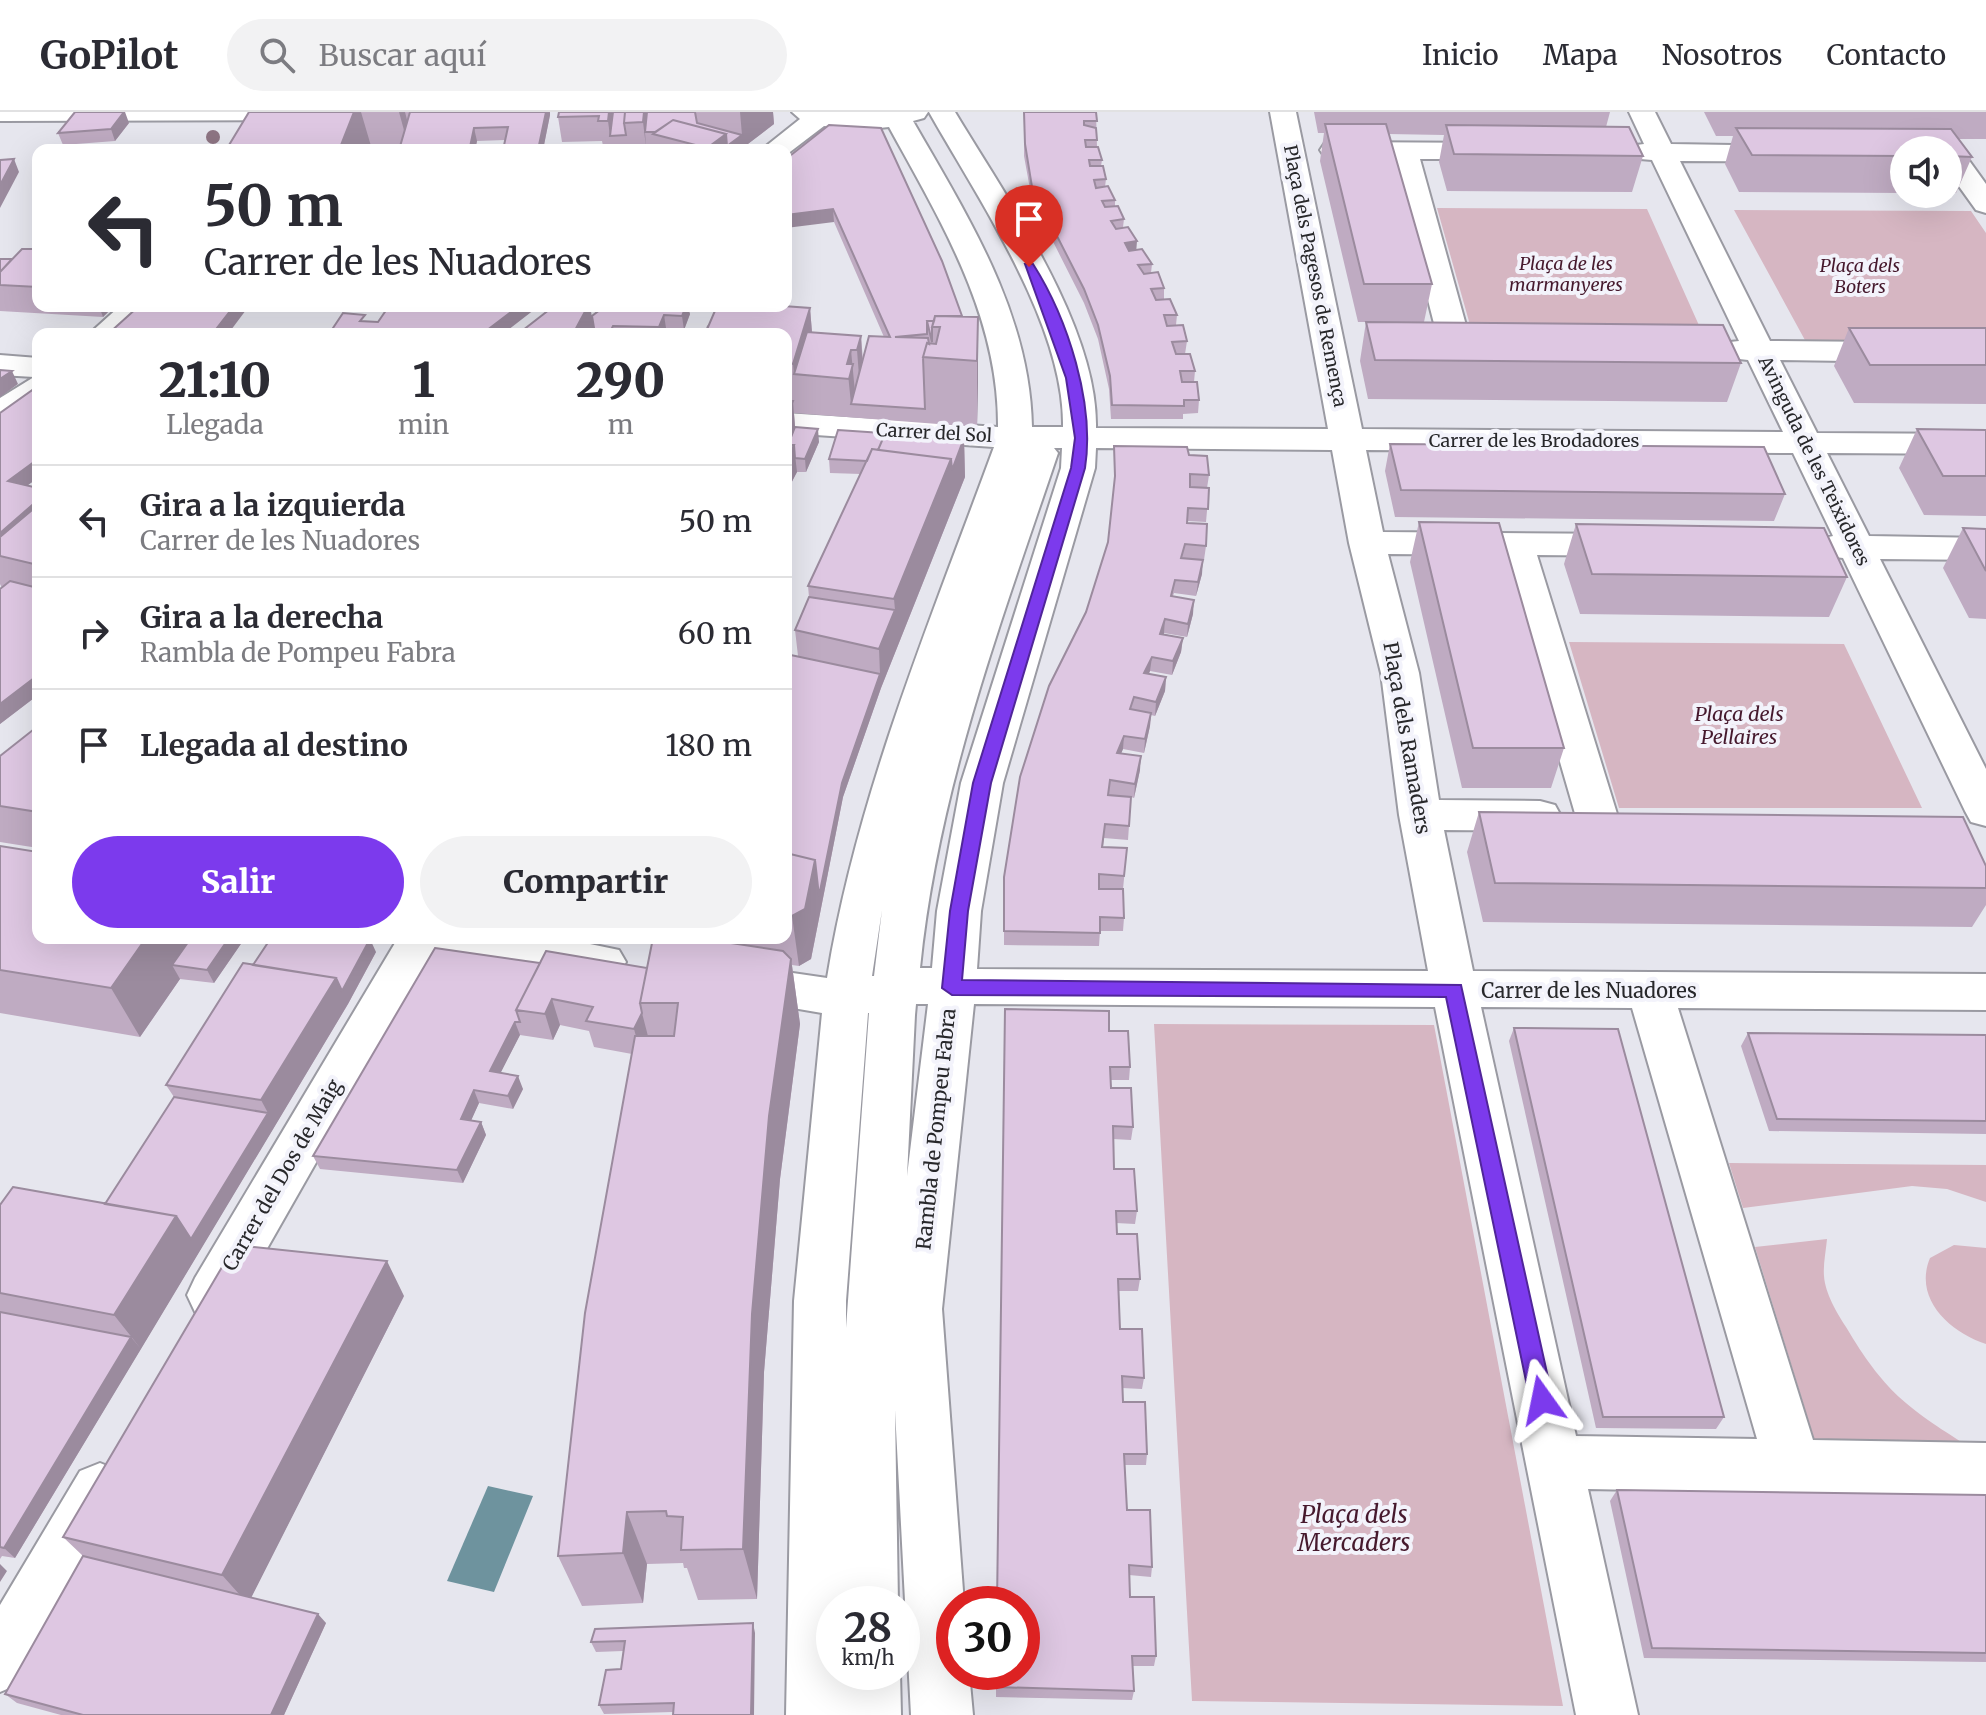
<!DOCTYPE html>
<html lang="es">
<meta charset="utf-8">
<style>
body{margin:0;font-family:Merriweather,serif;background:#f2f2f3;color:#2b2b33;height:100vh;display:flex;flex-direction:column;font-size:30px;white-space:nowrap}
*{box-sizing:border-box;margin:0}
p{font-size:26px;color:#7c7c81}
.icon{flex:none;width:44px;height:44px;fill:none;stroke:currentColor;stroke-width:2;stroke-linecap:round;stroke-linejoin:round}
.map{position:relative;flex:1;overflow:hidden}
.details{position:absolute;left:32px;top:216px;width:760px;height:616px;display:flex;flex-direction:column;background:#fff;border-radius:16px;box-shadow:0 8px 32px #0002}
.details>*{flex:none}
.banner{position:absolute;left:32px;top:32px;width:760px;height:168px;border-radius:16px;box-shadow:0 8px 32px #0002;background:#fff;color:#2b2b33;overflow:hidden}
.buttons{position:absolute;left:1890px;top:24px;display:grid;gap:16px}
.buttons a{display:grid;place-items:center;width:72px;height:72px;border-radius:50%;background:#fff;box-shadow:0 8px 32px #0002;font-size:40px}
.speed{position:absolute;left:816px;top:1474px;display:flex;gap:16px;font-size:40px;font-weight:700;text-align:center}
.speed>*{display:grid;place-content:center;width:104px;height:104px;border-radius:50%;background:#fff;box-shadow:0 8px 32px #0002;line-height:1}
.speed small{font-size:20px;font-weight:400}
.speed .limit{border:12px solid #d22;background:#fff;color:#111}
.pin{position:absolute;display:grid;place-items:center;width:68px;height:68px;color:#fff;margin:-82px -34px;border-radius:50% 50% 50% 0;rotate:-45deg;box-shadow:0 0 8px #0007}
.pin .icon{rotate:45deg}
.me{position:absolute;width:88px;margin:-44px;rotate:348deg;stroke-linejoin:round;filter:drop-shadow(0 0 6px #0008)}
.turn{display:flex;align-items:center;gap:28px;height:168px;padding:0 40px;font-size:36px}
.turn .icon{width:104px;height:104px;stroke-width:2.5}
.turn b{display:block;font-size:56px;line-height:68px}
.eta{display:flex;justify-content:space-evenly;align-items:center;height:136px;text-align:center}
.eta b{font-size:48px;font-weight:800;line-height:56px}
.action{display:flex;gap:16px;margin-top:auto;padding:16px 40px}
.action a{flex:1;height:92px;border-radius:48px;background:#7c3aed;color:#fff;font-size:32px;font-weight:800;line-height:92px;text-align:center}
.action a+a{background:#f2f2f3;color:#2b2b33}
ul{padding:0;list-style:none}
li{display:flex;align-items:center;gap:24px;height:112px;padding:0 40px;border-top:2px solid #e1e1e2}
li div{flex:1}
li b{display:block;font-size:30px}
li em{font-style:normal}
header{display:flex;align-items:center;gap:48px;box-sizing:border-box;height:112px;padding:0 40px;background:#fff;border-bottom:2px solid #e1e1e2}
header strong{font-size:38px}
nav{display:flex;gap:44px;margin-inline-start:auto;font-size:28px}
.search{width:560px;height:72px;background:#f2f2f3;display:flex;align-items:center;gap:20px;box-sizing:border-box;padding:0 28px;border-radius:44px;color:#7c7c81;font-size:30px}
.map>svg:first-child{display:block}
.green{fill:#d6b6c2}
.water{fill:#6e939e}
.lines{fill:none;stroke-linecap:round;stroke-linejoin:round}
.minor-casing{stroke:#9a9aa2;stroke-width:4}
.minor{fill:#fff;fill-rule:evenodd}
.tree{fill:#8e7584}
.wall{fill:#bfabc2}
.shaded-wall{fill:#9b8b9e}
.building{fill:#dec7e2;stroke:#9b8b9e;stroke-width:2}
.route{fill:#7c3aed;stroke:#51269a;stroke-width:2}
.labels{text-anchor:middle;stroke-width:8;stroke-linejoin:round;paint-order:stroke}
.far-park-label{font-size:18px;font-style:italic;fill:#46192d;stroke:#f3f3fb}
.far-street-label{font-size:18px;fill:#28282b;stroke:#f3f3fb}
.park-label{font-size:20px;font-style:italic;fill:#46192d;stroke:#f3f3fb}
.street-label{font-size:20px;fill:#28282b;stroke:#f3f3fb}
.near-park-label{font-size:24px;font-style:italic;fill:#46192d;stroke:#f3f3fb}
</style>
<header>
<strong>GoPilot</strong>
<div class="search"><svg class="icon" aria-label="search" viewBox="0 0 24 24"><circle cx="10" cy="10" r="6"/><path d="M15 15l6 6"/></svg>Buscar aquí</div>
<nav><a>Inicio</a><a>Mapa</a><a>Nosotros</a><a>Contacto</a></nav>
</header>
<div class="map">
<svg width="1986" height="1603" viewBox="0 0 1986 1603">
<rect width="100%" height="100%" fill="#e6e6ee"/>
<path class="green" d="M1437 96 1647 97 1706 229 1474 227Z
M1734 98 1971 99 1986 121V231L1806 230Z
M1569 530 1844 532 1922 696H1619Z
M1154 912 1434 913 1563 1594 1192 1589Z
M1729 1051 1986 1053V1090L1947 1077 1912 1074 1743 1096Z
M1827 1127C1826 1139 1823 1152 1824 1164 1825 1181 1837 1201 1846 1215 1884 1279 1906 1295 1968 1334L1816 1333 1755 1135Z
M1954 1133 1986 1136V1232C1950 1220 1913 1187 1930 1146Z"/>
<path class="water" d="M488 1374 533 1384 494 1480 447 1469Z"/>
<g class="lines">
<g class="minor-casing">
<path id="minor" d="M0 0H367L363 6 354 8 0 9Z
M792 0H928L924 6 913 9C968 105 1030 201 1032 315H1063C1065 213 978 87 929 0H955C1006 85 1098 214 1096 316L1328 317 1270 0H1296L1362 317 1783 320 1748 248 1721 245 1716 238 1721 231 1739 229 1652 48 1628 46 1624 40 1628 34 1644 32 1629 0H1655L1671 32 1914 36 1904 38V50L1680 49 1770 229 1986 231V251L1780 248 1817 321 1986 322V342L1827 341 1869 424 1986 426V448L1880 447 1986 657V714L1971 710 1965 699 1843 446 1819 443 1814 435 1819 427 1833 424 1793 341 1366 338 1383 420 1632 422 1645 425 1650 433 1645 441 1632 444 1537 443 1618 705 1612 716 1597 720 1582 716 1576 705 1500 443 1388 442 1419 561 1439 688 1540 689 1555 693 1561 704 1555 715 1540 719 1444 718 1473 859 1986 862V898L1678 896 1813 1328 1986 1331V1385L1588 1377 1638 1603H1576L1435 895 974 892 942 1197 964 1492H954V1560H969L973 1603H911L895 1298 898 1492H834V1560H900L901 1603H786L794 1189 822 901 722 884 715 871 722 858 738 853 827 866C857 682 930 510 994 335L786 321V301L998 315C999 204 941 110 889 15L860 18 824 14 786 43V38H761L800 7ZM1054 336H1062L1061 356 961 671 937 799 932 856H920C938 677 1001 510 1058 341ZM1096 336 1332 338 1349 431 1381 561 1399 703 1428 859 977 857 981 799 1003 671 1095 356ZM882 798 874 864H872ZM916 892H928L907 1064 915 903ZM1481 895 1632 896 1757 1327 1576 1324ZM868 901H869L846 1216V1189Z
M1334 30 1502 31 1512 33 1516 39 1512 45 1502 47H1420L1472 235 1467 242H1445L1440 235 1392 47 1324 44 1320 38 1324 32Z
M1950 34 1960 36 1986 72V101L1976 98 1948 59V38H1939Z
M120 194H154L124 222H89Z
M0 243 38 246V289L12 308 0 311V286L34 265 0 263Z
M398 826H561L619 838 626 850 619 862 603 867 437 838 231 1200 213 1206 195 1200 187 1183 195 1166Z
M100 1351 120 1359 128 1378 120 1397 21 1571 0 1580V1493L80 1359Z"/>
</g>
<use href="#minor" class="minor"/>
</g>
<circle class="tree" cx="213" cy="25" r="7"/>
<path class="wall" d="M249 0H550V3L543 38H503L505 28 477 29 475 38H399L401 33 371 34 369 38H226Z
M559 0H773L774 12 740 38H655L654 33 647 32 646 35 612 36 611 34H603L602 29 562 30 558 5Z
M1024 0H1096L1097 35 1102 48 1101 54 1106 67 1105 75 1115 88V94L1124 107 1123 115 1136 138 1152 152 1151 161 1164 176V187L1177 203 1176 213 1187 229 1185 242 1195 259 1194 270 1199 288 1198 301 1183 302V307H1111L1109 277 1098 227 1084 191 1032 88 1024 44Z
M1314 0H1610L1606 15 1643 44 1632 80 1447 79 1439 50 1444 23 1388 22 1432 172 1424 210H1358L1320 49 1324 21H1318Z
M1704 0H1986V27H1959L1972 45 1956 81H1948V38H1904V81L1739 80 1725 52 1733 24H1716Z
M129 11 115 29 63 33 58 21Z
M786 47 962 204 978 205V270L977 315 794 301 795 315 819 330 806 360H797L786 381V222L706 220 810 196 812 220 861 224 863 248 884 225 834 110Z
M38 137V194H114L103 205 0 199V147H12Z
M690 202 684 218 666 216 663 222H518L592 204Z
M1366 210 1741 251 1727 290 1368 287 1360 249Z
M1849 216H1986V292L1854 291 1834 254Z
M38 274V366L27 373 38 376V583L0 612V477L2 476 0 472V444Z
M1917 317 1986 318V404L1924 403 1899 356Z
M941 325 964 326 965 365 881 576 843 685 811 847 799 854 792 853 800 912 780 1067 764 1260 757 1487 698 1488 687 1456H684L683 1451 647 1452 643 1491 582 1494 558 1444 632 942 594 935 589 919 560 913 553 928 520 923 500 961 523 977 513 997 479 991 471 1008 481 1010 486 1023 463 1071 320 1057 313 1044 540 851 647 856 652 831 621 826H786V542L798 544 795 518 809 485 808 474 861 362 830 361 829 347Z
M1390 332 1785 382 1774 409 1395 405 1385 359Z
M1114 334 1189 343 1209 363 1207 376H1209L1206 410 1187 409V411L1206 434 1204 448 1184 446 1202 462 1196 484 1174 481 1173 484 1193 502 1187 525 1164 521V522L1183 526 1181 540 1172 563 1150 559 1149 562 1166 565 1165 579 1155 604 1151 603 1150 614 1144 641 1123 637 1121 641 1140 658 1134 686 1131 685 1128 728 1104 726 1103 735 1127 736 1123 777 1124 806 1123 819H1100L1099 834 1004 833V765L1108 430 1114 373Z
M1419 410 1564 636 1551 676H1462L1410 450Z
M1576 412 1847 465 1829 505 1580 502 1564 452Z
M1963 416 1986 417V507L1969 506 1943 456Z
M38 614V736L0 730V644Z
M1479 700 1986 754V793L1972 815 1483 810 1467 740Z
M0 734 38 826H245L214 871 180 867 140 925 0 901Z
M376 840 348 892 15 1446 2 1444 0 1447V1093L105 1092 174 985 166 973 253 853Z
M1514 916 1724 1305 1716 1317 1596 1316 1509 929Z
M1109 919 1130 955 1129 968H1111V976L1133 1015 1131 1028 1113 1027 1114 1057 1137 1099 1135 1112 1116 1111 1117 1122 1140 1167 1138 1179H1119L1120 1217 1144 1266 1142 1277 1122 1276 1123 1290 1147 1342 1146 1353H1125L1127 1398 1152 1455 1151 1465 1129 1463 1130 1485 1156 1544 1154 1554H1133L1134 1579 1132 1588 996 1585V1560Z
M1748 921 1986 923V1022L1769 1019 1741 934Z
M404 1184 251 1485 326 1511 284 1603H61L17 1591 5 1582 83 1444 63 1425Z
M1617 1378 1986 1383V1550L1644 1546 1610 1389Z
M755 1521 673 1600 604 1602 599 1593 621 1557 623 1539 596 1540 591 1530Z"/>
<path class="shaded-wall" d="M124 0H125L129 11 115 29 111 17Z
M354 0H361L371 34 369 38H339Z
M399 0H405L411 23 408 33Z
M546 0H550V3L543 38H538Z
M609 0H617L610 24 608 9Z
M644 0H650L645 20 646 35 643 10Z
M740 0H773L774 12 740 38H707V36L726 22 742 23Z
M474 16 477 29 475 38H470V35Z
M14 47 19 60 0 96V73Z
M833 97 834 110 786 116V103Z
M1137 129 1136 142 1124 144 1125 131Z
M99 194H114L103 205Z
M234 194H249L228 222H214L213 221Z
M519 194H539L503 222H482Z
M588 194H590L595 222H573Z
M686 194H688L690 202 684 218 682 204Z
M810 196 814 245 794 262 793 252Z
M664 203 666 216 663 222H660L659 215Z
M978 205V270L977 315V249Z
M861 224 863 262 860 277 857 238Z
M851 238 856 291 851 292 847 252Z
M12 259 18 272 0 285V267Z
M793 289 796 328 794 334 797 360 786 381V306Z
M818 317 819 330 806 360 805 347Z
M964 326 965 365 881 576 843 685 811 847 799 854 792 804 815 748 880 562 879 537 895 498 894 487 950 349Z
M38 347V366L14 383 8 369Z
M38 388V407L0 441V421Z
M1203 448 1202 462 1196 484 1198 470Z
M1194 488 1193 502 1187 525 1188 512Z
M1165 507 1164 521 1159 535 1160 522Z
M1183 526 1181 540 1172 563 1173 549Z
M1152 545 1150 559 1142 574 1144 561Z
M38 563V583L0 612V592Z
M1166 565 1165 579 1155 604 1156 590Z
M1151 601 1150 614 1144 641 1145 627Z
M1124 624 1123 637 1116 654 1117 641Z
M1141 644 1140 658 1134 686 1135 672Z
M146 826H208L172 853 180 867 140 925 111 876Z
M229 826H245L214 871 207 858Z
M370 827 376 840 348 892 275 1014 261 988 336 866Z
M791 847 800 912 780 1067 764 1260 757 1487 743 1437 752 1202 769 1004Z
M552 887 560 913 553 928 545 902Z
M642 901 649 928 641 943 634 917Z
M515 910 520 923 495 972 490 959Z
M518 964 523 977 513 997 508 984Z
M474 978 479 991 466 1020 461 1007Z
M268 1001 275 1014 141 1237 114 1203 176 1104Z
M481 1010 486 1023 463 1071 457 1058Z
M387 1149 404 1184 248 1492 222 1463Z
M131 1225 141 1237 15 1446 4 1436Z
M627 1400 647 1452 643 1491 623 1441Z
M0 1452 7 1459 0 1470Z
M318 1502 326 1511 284 1603H271Z
M753 1511 755 1521 754 1603H751Z"/>
<path class="building" d="M75 0H124L111 17 58 21Z
M249 0H354L339 38H226Z
M410 0H546L538 38H503L508 15 474 16 470 35 434 36 431 38H399Z
M559 0H609L608 9H598L599 4 558 5Z
M613 0H625L624 11 626 23 610 24Z
M625 0H644L643 10 624 11Z
M647 0H695L697 11 742 23 727 34 726 22 673 8 655 20H645Z
M1024 0H1096L1097 9H1084V13L1096 16 1097 28H1085L1086 35H1098L1102 48H1089L1090 54H1103L1106 67 1094 68 1096 76 1108 74 1115 88 1102 89 1105 95 1118 94 1124 107 1111 109 1116 117 1128 115 1137 129 1125 131 1129 139 1142 137 1152 152 1138 153 1144 162 1158 160 1164 176 1151 177 1156 188 1170 187 1177 203H1164L1167 214 1183 213 1187 229 1172 230 1176 242H1190L1195 259H1180L1182 270H1197L1199 288H1184V294L1112 293 1110 264 1098 213 1084 177 1032 75 1025 32Z
M673 8 726 22 707 36 653 22Z
M1325 12H1386L1432 172H1364Z
M829 13 881 16 942 149 962 204H935L934 209H927V222L895 225 928 226 929 232 927 231 923 245 925 297 851 292 869 224 890 225 833 97 786 103V47Z
M1446 13 1629 15 1643 44 1454 42Z
M1736 16 1951 17 1972 45 1948 44V38H1904V44L1752 43Z
M14 47 0 73V48Z
M22 137H38V175L0 173V160Z
M0 147H12L0 160Z
M139 194H234L213 221 197 220 196 222H108Z
M389 194H519L482 222H329L343 201 365 203 360 209 378 210Z
M554 194H588L573 222H518Z
M605 194H686L682 204 664 203 659 215 613 214 609 222H595L592 204Z
M717 194H783L810 196 793 252 786 251V222H705Z
M935 204 978 205 977 249 923 245 927 231 936 232 940 215H932Z
M927 209H934L932 215V230Z
M1366 210 1723 213 1741 251 1375 248Z
M708 214 705 222H689L690 219 706 220Z
M1849 216H1986V253H1870Z
M630 218 656 220 655 222H628Z
M807 220 861 224 857 238H851L847 252H853L849 267 794 262Z
M0 258 12 259 0 267Z
M38 274V347L8 369 38 376V388L0 421V301Z
M786 289H793L786 306Z
M795 315 818 317 805 347 795 346 794 333H788Z
M1917 317 1986 318V364H1943Z
M838 318 941 325 884 324 878 338 872 337 867 349 829 347Z
M884 324 964 326 952 358 951 347 878 338Z
M1390 332 1764 335 1785 382 1401 378Z
M786 333H794L786 349Z
M1114 334 1187 335 1189 343 1207 344 1209 363 1190 362V375L1209 376 1208 397 1188 396 1187 411 1207 412 1206 434 1185 432 1181 446 1203 448 1198 470 1175 468 1171 484 1194 488 1188 512 1165 507 1160 522 1183 526 1173 549 1152 545 1144 561 1166 565 1156 590 1134 585 1130 597 1151 601 1145 627 1124 624 1117 641 1141 644 1135 672 1110 668 1108 683 1131 685 1129 714 1105 712 1102 735 1127 736 1124 764 1099 762V777H1123L1124 806 1100 805V821L1004 819V765L1020 665 1049 574 1086 500 1108 430 1115 364Z
M872 337 951 347 894 487 808 474Z
M38 393V453L0 444V425Z
M1419 410 1499 411 1564 636H1473Z
M1576 412 1824 416 1847 465 1592 462Z
M1963 416 1986 417V459Z
M10 469 38 476V563L0 592V477Z
M809 485 895 498 879 537 795 518Z
M786 542 880 562 842 671 819 784 815 748 786 741Z
M38 614V700L0 694V644Z
M1479 700 1963 705 1986 754V776L1495 771Z
M0 734 38 740V826H146L111 876 0 858Z
M786 741 815 748 805 797 792 804H786Z
M191 826H229L207 858 172 853Z
M271 826H366L370 827 342 879 336 866 253 853Z
M653 826H698L783 839 791 847 769 1004 752 1202 743 1437 681 1438 683 1405 667 1404 666 1399 627 1400 623 1441 558 1444 585 1201 635 924H674L678 891H640Z
M435 836 540 851 516 898 520 910H515L490 959 518 964 508 984 474 978 461 1007 481 1010 457 1058 313 1044Z
M546 839 647 856 640 891 642 901 634 917 586 909 593 895 552 887 545 902 516 898Z
M243 851 336 866 261 988 166 973Z
M1005 897 1109 899V919H1128L1130 955H1110L1111 976H1131L1133 1015 1113 1014 1114 1057H1134L1137 1099H1116L1117 1122H1137L1140 1167H1118L1120 1217H1142L1144 1266 1122 1264 1123 1290H1145L1147 1342H1124L1127 1398H1150L1152 1455 1129 1453 1130 1485H1154L1156 1544H1132L1134 1579 996 1575V1560H1022V1492H997Z
M1514 916 1618 917 1724 1305H1603Z
M1748 921 1986 923V1009L1777 1007Z
M174 985 268 1001 191 1127 176 1104 105 1092Z
M13 1075 176 1104 114 1203 0 1181V1093Z
M235 1133 387 1149 222 1463 63 1425Z
M0 1200 131 1225 4 1436 0 1435Z
M1617 1378 1986 1383V1541L1652 1536Z
M83 1444 318 1502 271 1603H83L5 1582Z
M753 1511 751 1603H673L674 1591 599 1593 606 1558 621 1557 625 1529 591 1530 595 1517Z"/>
<path class="route" d="M1025 152H1033C1068 207 1095 292 1085 356L991 671 968 799 962 868 1461 873 1553 1288 1550 1296 1542 1299 1534 1296 1530 1288 1446 885 952 883 942 876 950 799 973 671 1071 356 1075 326 1066 266Z"/>
<g class="labels">
<g class="far-park-label">
<text x="1566" y="158">Plaça de les<tspan x="1566" dy="21">marmanyeres</tspan></text>
<text x="1860" y="160">Plaça dels<tspan x="1860" dy="21">Boters</tspan></text>
</g>
<g class="far-street-label">
<text transform="translate(1315 164) rotate(79)" y="6">Plaça dels Pagesos de Remença</text>
<text transform="translate(934 321) rotate(3)" y="6">Carrer del Sol</text>
<text x="1534" y="335">Carrer de les Brodadores</text>
<text transform="translate(1814 349) rotate(64)" y="6">Avinguda de les Teixidores</text>
</g>
<g class="park-label">
<text x="1739" y="609">Plaça dels<tspan x="1739" dy="23">Pellaires</tspan></text>
</g>
<g class="street-label">
<text transform="translate(1407 626) rotate(80)" y="7">Plaça dels Ramaders</text>
<text x="1589" y="886">Carrer de les Nuadores</text>
<text transform="translate(936 1017) rotate(-84)" y="7">Rambla de Pompeu Fabra</text>
<text transform="translate(282 1063) rotate(-60)" y="7">Carrer del Dos de Maig</text>
</g>
<g class="near-park-label">
<text x="1354" y="1411">Plaça dels<tspan x="1354" dy="28">Mercaders</tspan></text>
</g>
</g>
</svg>
<div class="buttons">
<a><svg class="icon" aria-label="sound" viewBox="0 0 24 24"><path d="M4 9h4l5-4v14l-5-4H4zM17 9q2 3 0 6"/></svg></a>
</div>
<div class="speed"><div>28<small>km/h</small></div><div class="limit">30</div></div>
<div class="pin" style="left:1029px;top:155px;background:#d93025"><svg class="icon" aria-label="arrive" viewBox="0 0 24 24"><path d="M6 21V4h12l-3 4 3 4H6"/></svg></div>
<svg class="me" style="left:1542px;top:1288px" viewBox="-20 -20 40 40"><path d="M0-17L14 15 0 8-14 15z" fill="#7c3aed" stroke="#fff" stroke-width="4"/></svg>
<div class="banner">
<div class="turn"><svg class="icon" aria-label="left" viewBox="0 0 24 24"><path d="M17 20v-9H6M10 6l-5 5 5 5"/></svg><div><b>50 m</b>Carrer de les Nuadores</div></div>
</div>
<section class="details">
<div class="eta">
<div><b>21:10</b><p>Llegada</p></div>
<div><b>1</b><p>min</p></div>
<div><b>290</b><p>m</p></div>
</div>
<ul>
<li><svg class="icon" aria-label="left" viewBox="0 0 24 24"><path d="M17 20v-9H6M10 6l-5 5 5 5"/></svg><div><b>Gira a la izquierda</b><p>Carrer de les Nuadores</p></div><em>50 m</em></li>
<li><svg class="icon" aria-label="right" viewBox="0 0 24 24"><path d="M7 20v-9h11M14 6l5 5-5 5"/></svg><div><b>Gira a la derecha</b><p>Rambla de Pompeu Fabra</p></div><em>60 m</em></li>
<li><svg class="icon" aria-label="arrive" viewBox="0 0 24 24"><path d="M6 21V4h12l-3 4 3 4H6"/></svg><div><b>Llegada al destino</b></div><em>180 m</em></li>
</ul>
<div class="action"><a>Salir</a><a>Compartir</a></div>
</section>
</div>
